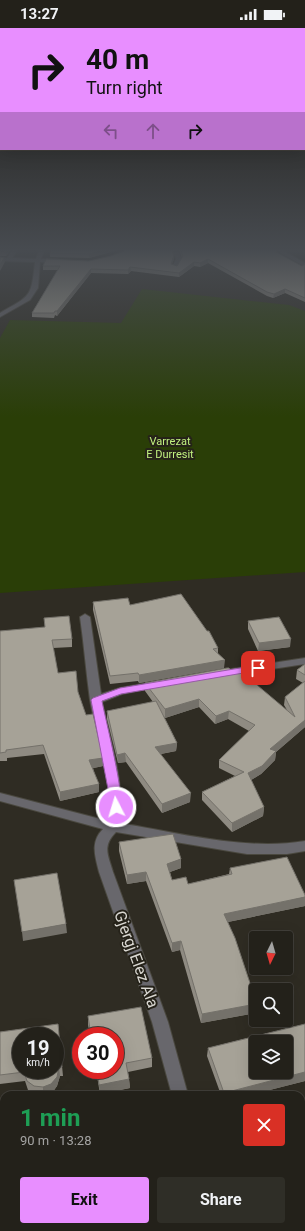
<!DOCTYPE html>
<meta charset="utf-8">
<style>
body{margin:0;font-family:Roboto,sans-serif;background:#2f2e27;color:#f1f3f6;height:100vh;display:flex;flex-direction:column;font-size:15px;white-space:nowrap}
*{box-sizing:border-box;margin:0}
p{font-size:13px;color:#a3a3a2}
.icon{flex:none;width:22px;height:22px;fill:none;stroke:currentColor;stroke-width:2;stroke-linecap:round;stroke-linejoin:round}
.map{position:relative;flex:1;overflow:hidden}
.details{position:absolute;left:0px;top:1063px;width:305px;height:140px;display:flex;flex-direction:column;background:#23211a;border-radius:12px 12px 0 0;box-shadow:0 4px 16px #0002,0 0 0 1px #403e39}
.details>*{flex:none}
.hud{position:absolute;left:0px;top:0px;width:305px;height:122px;box-shadow:0 4px 16px #0002,0 0 0 1px #403e39;background:#e88eff;color:#111;overflow:hidden}
.needle{width:26px;rotate:185deg}
.buttons{position:absolute;left:249px;top:903px;display:grid;gap:8px}
.buttons a{display:grid;place-items:center;width:44px;height:44px;border-radius:4px;background:#23211a;box-shadow:0 4px 16px #0002,0 0 0 1px #403e39;font-size:20px}
.speed{position:absolute;left:12px;top:999px;display:flex;gap:8px;font-size:20px;font-weight:700;text-align:center}
.speed>*{display:grid;place-content:center;width:52px;height:52px;border-radius:50%;background:#23211a;box-shadow:0 4px 16px #0002,0 0 0 1px #403e39;line-height:1}
.speed small{font-size:10px;font-weight:400}
.speed .limit{border:6px solid #d22;background:#fff;color:#111}
.pin{position:absolute;display:grid;place-items:center;width:34px;height:34px;color:#fff;margin:-17px;border-radius:8px;box-shadow:0 2px 6px #0006}
.me{position:absolute;width:44px;margin:-22px;rotate:355deg;stroke-linejoin:round;filter:drop-shadow(0 0 3px #0008)}
.turn{display:flex;align-items:center;gap:14px;height:84px;padding:0 20px;font-size:18px}
.turn .icon{width:52px;height:52px;stroke-width:2.5}
.turn b{display:block;font-size:28px;line-height:34px}
.lanes{display:flex;align-items:center;height:38px;padding:0 20px;background:#0003;justify-content:center;gap:20px;direction:ltr}
.lanes .off{opacity:.35}
.round{display:grid;place-items:center;flex:none;width:42px;height:42px;border-radius:4px;background:#2f2e27}
.overview{display:flex;align-items:center;justify-content:space-between;height:68px;padding:0 20px}
h1{font-size:24px;font-weight:700;line-height:30px;color:#1e9e55}
.primary-button{display:flex;gap:8px;margin-top:auto;padding:8px 20px}
.primary-button a{flex:1;height:46px;border-radius:4px;background:#e88eff;color:#111;font-size:16px;font-weight:700;line-height:46px;text-align:center}
.primary-button a+a{background:#2f2e27;color:#f1f3f6}
.status{display:flex;justify-content:space-between;align-items:center;height:28px;padding:0 20px;background:#23211a;direction:ltr}
.status svg{height:11px;fill:currentColor}
.map>svg:first-child{display:block}
.green{fill:#2a3e07}
.lines{fill:none;stroke-linecap:round;stroke-linejoin:round}
.minor-casing{stroke:#4a483f;stroke-width:2}
.minor{fill:#68676c;fill-rule:evenodd}
.wall{fill:#8f8b82}
.shaded-wall{fill:#74716a}
.building{fill:#a6a297;stroke:#74716a;fill-rule:evenodd}
.route{fill:#e88eff;stroke:#975ca6}
.labels{text-anchor:middle;stroke-width:4;stroke-linejoin:round;paint-order:stroke}
.far-park-label{font-size:11px;fill:#c0f07f;stroke:#252219}
.near-street-label{font-size:16px;fill:#dad8d2;stroke:#252219}
</style>
<div class="status"><b>13:27</b><svg viewBox="0 0 49 12"><path d="M0 12V9h3v3zM5 12V6h3v6zM10 12V3h3v9zM15 12V0h3v12zM26 1h20v11H26zM47 4h2v5h-2z"/></svg></div>
<div class="map">
<svg width="305" height="1203" viewBox="0 0 305 1203">
<rect width="100%" height="100%" fill="#2f2c23"/>
<path class="green" d="M142 261 289 277 305 283V544L0 565V310L10 292 121 295Z"/>
<g class="lines">
<g class="minor-casing">
<path id="minor" d="M14 220H19L12 230 36 231 40 220H45L41 231H58L61 233 58 235 40 234 38 260 30 272 0 289V285C31 267 31 270 35 234L0 233V229L7 230Z
M171 220H176L182 231 177 240 172 239 176 231Z
M272 220H278L305 235V239Z
M85 586 90 589 101 666 120 660 158 653 163 656 162 658 122 666 102 674C110 711 125 757 120 795 179 805 246 823 305 813V823L287 826H247L116 804C102 818 108 827 113 844L168 994 188 1067H172L152 994 99 844C95 828 90 814 103 801L0 773V765L108 793C114 754 97 710 90 672 86 644 84 616 80 589Z
M305 630V636L225 648 220 645 225 642Z
M0 1099H4V1115H0Z
M203 1199H221L222 1203H204Z"/>
</g>
<use href="#minor" class="minor"/>
</g>
<path class="wall" d="M0 220H13L6 228H0Z
M52 220H125L89 230 50 229V225Z
M178 220H276L277 225 302 238 305 236V274L285 265 273 270 267 268 208 235 200 239 194 238 179 249 131 243 128 246 91 245 57 288 55 287 54 290 32 289V285L58 242H43V238L89 233 111 228 174 231 172 236 177 238 182 230Z
M93 574 130 577 218 620V626L224 640 139 655 138 653 110 656 93 582Z
M248 593 290 619 258 623 248 601Z
M0 603 72 611V619L53 620 58 645 78 664 103 738 93 740 99 764 60 773 44 726 7 730V733H0Z
M305 636V699L276 724 275 732 261 746 251 752 264 779 263 788 232 804 202 772V764L235 748 219 740V732L249 703 228 691 215 696 199 679 165 690 163 687 177 715 176 723 161 726 190 774 162 785 126 734 118 735 107 691V683L153 674 145 663V655L232 644 287 682 284 677 285 669 303 655 296 651 297 642Z
M119 814 181 840 170 844 172 852 188 856 229 846 230 840 305 878 228 894 256 973V985L201 995 180 922 172 924 146 853 127 856 119 823Z
M88 988 152 1030V1039L128 1044 129 1051 130 1060 100 1066 96 1042H115V1008H90L88 997Z
M58 996 63 1048H60L57 1058 52 1065 46 1067H35L28 1062 25 1053 0 1056V1004Z
M305 996V1053L250 1067H221L207 1028 208 1020Z
M301 1108H305V1203H273L272 1199H301Z"/>
<path class="shaded-wall" d="M9 220H13L6 228V224Z
M111 220H125L89 230V226Z
M174 227V231L171 240V236Z
M4 230 5 234 0 243V237Z
M208 231V235L200 239V235Z
M194 234V238L179 249V245Z
M130 239 131 243 128 246V242Z
M91 241V245L57 288V283Z
M285 261V265L273 270 274 266Z
M291 611 290 619 258 623 259 615Z
M225 632 224 640 139 655V647Z
M199 671V679L165 690V681Z
M229 683 228 691 215 696 216 688Z
M305 692V699L276 724 275 732 261 746 248 754V745L270 721Z
M177 715 176 723 155 727V719Z
M125 725 126 734 118 735 117 727Z
M103 730V738L90 741 89 732Z
M99 756V764L60 773V764Z
M191 765 190 774 162 785V776Z
M264 779 263 788 232 804V795Z
M181 831V840L167 845V836Z
M146 844V853L127 856V847Z
M305 869V878L223 895 224 886Z
M66 896 67 905 23 913 22 904Z
M181 913 180 922 172 924V915Z
M256 976V985L201 995 202 986Z
M59 1039 60 1048 57 1058 52 1065 46 1067H43V1059Z
M305 1044V1053L250 1067H224V1065Z
M129 1051 130 1060 100 1066 99 1057Z"/>
<path class="building" d="M0 220H9L6 224 0 223Z
M52 220H111L89 226 50 225Z
M132 220H171L174 227 171 236 177 238 183 228 180 220H276L277 221 276 224 302 238 305 236V270L285 261 274 266 267 264 208 231 200 235 194 234 179 245 130 239 128 242 91 241 57 283H55L54 285H32L60 238H43L46 231 89 233 111 228Z
M0 229 4 230 0 237Z
M181 566 207 603H209L218 620 213 621 225 632 139 647 138 645 110 648 93 574 128 570 130 577Z
M69 588 72 611 52 612 58 645 76 643 78 664 86 687 93 686 103 730 89 732 99 756 60 764 43 717 6 722V724L0 725V603L45 599 44 590Z
M279 589 291 611 259 615 248 593Z
M305 636V647L297 642Z
M227 640H229L232 644 238 641 295 689 285 669 305 653V692L270 721 276 723 262 738 248 745 264 779 232 795 202 764 244 744 219 732 255 697 229 683 216 688 199 671 165 681 145 655Z
M156 673 177 715 155 719 191 765 162 776 125 725 117 727 107 683Z
M173 806 181 831 167 836 172 852 186 849 188 856 232 846 230 840 287 829 305 867V869L224 886 235 910 256 973V976L202 986 181 913 172 915 146 844 127 847 119 814Z
M57 845 66 896 22 904 14 852Z
M141 979 152 1030 126 1035 129 1051 99 1057 97 1042H115V1008H91L88 988Z
M58 996 62 1039H59L57 1049 51 1056 43 1059 34 1058 27 1053 24 1044 0 1047V1004ZM21 1008H55V1042H21Z
M305 996V1044L224 1065 208 1020ZM256 1014H286V1044H256Z
M301 1108H305V1196L301 1197Z
M4 1128V1199H65V1203H0V1129Z"/>
<linearGradient id="sky" x2="0" y2="1"><stop stop-color="#1a1813"/><stop offset="0.57" stop-color="#474b50"/><stop offset="1" stop-color="#474b50" stop-opacity="0"/></linearGradient>
<rect width="305" height="389" fill="url(#sky)"/>
<path class="route" d="M258 637 261 638 262 640 261 642 121 666 102 673C105 690 126 771 120 782H112L91 672 93 670 120 660Z"/>
<g class="labels">
<g class="far-park-label">
<text x="170" y="417">Varrezat<tspan x="170" dy="13">E Durresit</tspan></text>
</g>
<g class="near-street-label">
<text transform="translate(137 931) rotate(70)" y="6">Gjergj Elez Ala</text>
</g>
</g>
</svg>
<div class="buttons">
<a><svg class="needle" viewBox="-14 -14 28 28"><path d="M0-13l5 13h-10z" fill="#e53935"/><path d="M0 13l5-13h-10z" fill="#a3a3a2"/></svg></a>
<a><svg class="icon" aria-label="search" viewBox="0 0 24 24"><circle cx="10" cy="10" r="6"/><path d="M15 15l6 6"/></svg></a>
<a><svg class="icon" aria-label="layers" viewBox="0 0 24 24"><path d="M12 4l9 5-9 5-9-5zM3 14l9 5 9-5"/></svg></a>
</div>
<div class="speed"><div>19<small>km/h</small></div><div class="limit">30</div></div>
<div class="pin" style="left:258px;top:640px;background:#d93025"><svg class="icon" aria-label="arrive" viewBox="0 0 24 24"><path d="M6 21V4h12l-3 4 3 4H6"/></svg></div>
<svg class="me" style="left:116px;top:779px" viewBox="-20 -20 40 40"><circle r="17" fill="#e88eff" stroke="#fff" stroke-width="3"/><path d="M0-11L8 9 0 5-8 9z" fill="#fff"/></svg>
<div class="hud">
<div class="turn"><svg class="icon" aria-label="right" viewBox="0 0 24 24"><path d="M7 20v-9h11M14 6l5 5-5 5"/></svg><div><b>40 m</b>Turn right</div></div>
<div class="lanes"><svg class="icon off" aria-label="left" viewBox="0 0 24 24"><path d="M17 20v-9H6M10 6l-5 5 5 5"/></svg><svg class="icon off" aria-label="ahead" viewBox="0 0 24 24"><path d="M12 20V5M6 11l6-6 6 6"/></svg><svg class="icon" aria-label="right" viewBox="0 0 24 24"><path d="M7 20v-9h11M14 6l5 5-5 5"/></svg></div>
</div>
<section class="details">
<div class="overview"><div><h1>1 min</h1><p>90 m · 13:28</p></div><a class="round" style="background:#d93025;color:#fff"><svg class="icon" aria-label="close" viewBox="0 0 24 24"><path d="M6 6l12 12M18 6L6 18"/></svg></a></div>
<div class="primary-button"><a>Exit</a><a>Share</a></div>
</section>
</div>
